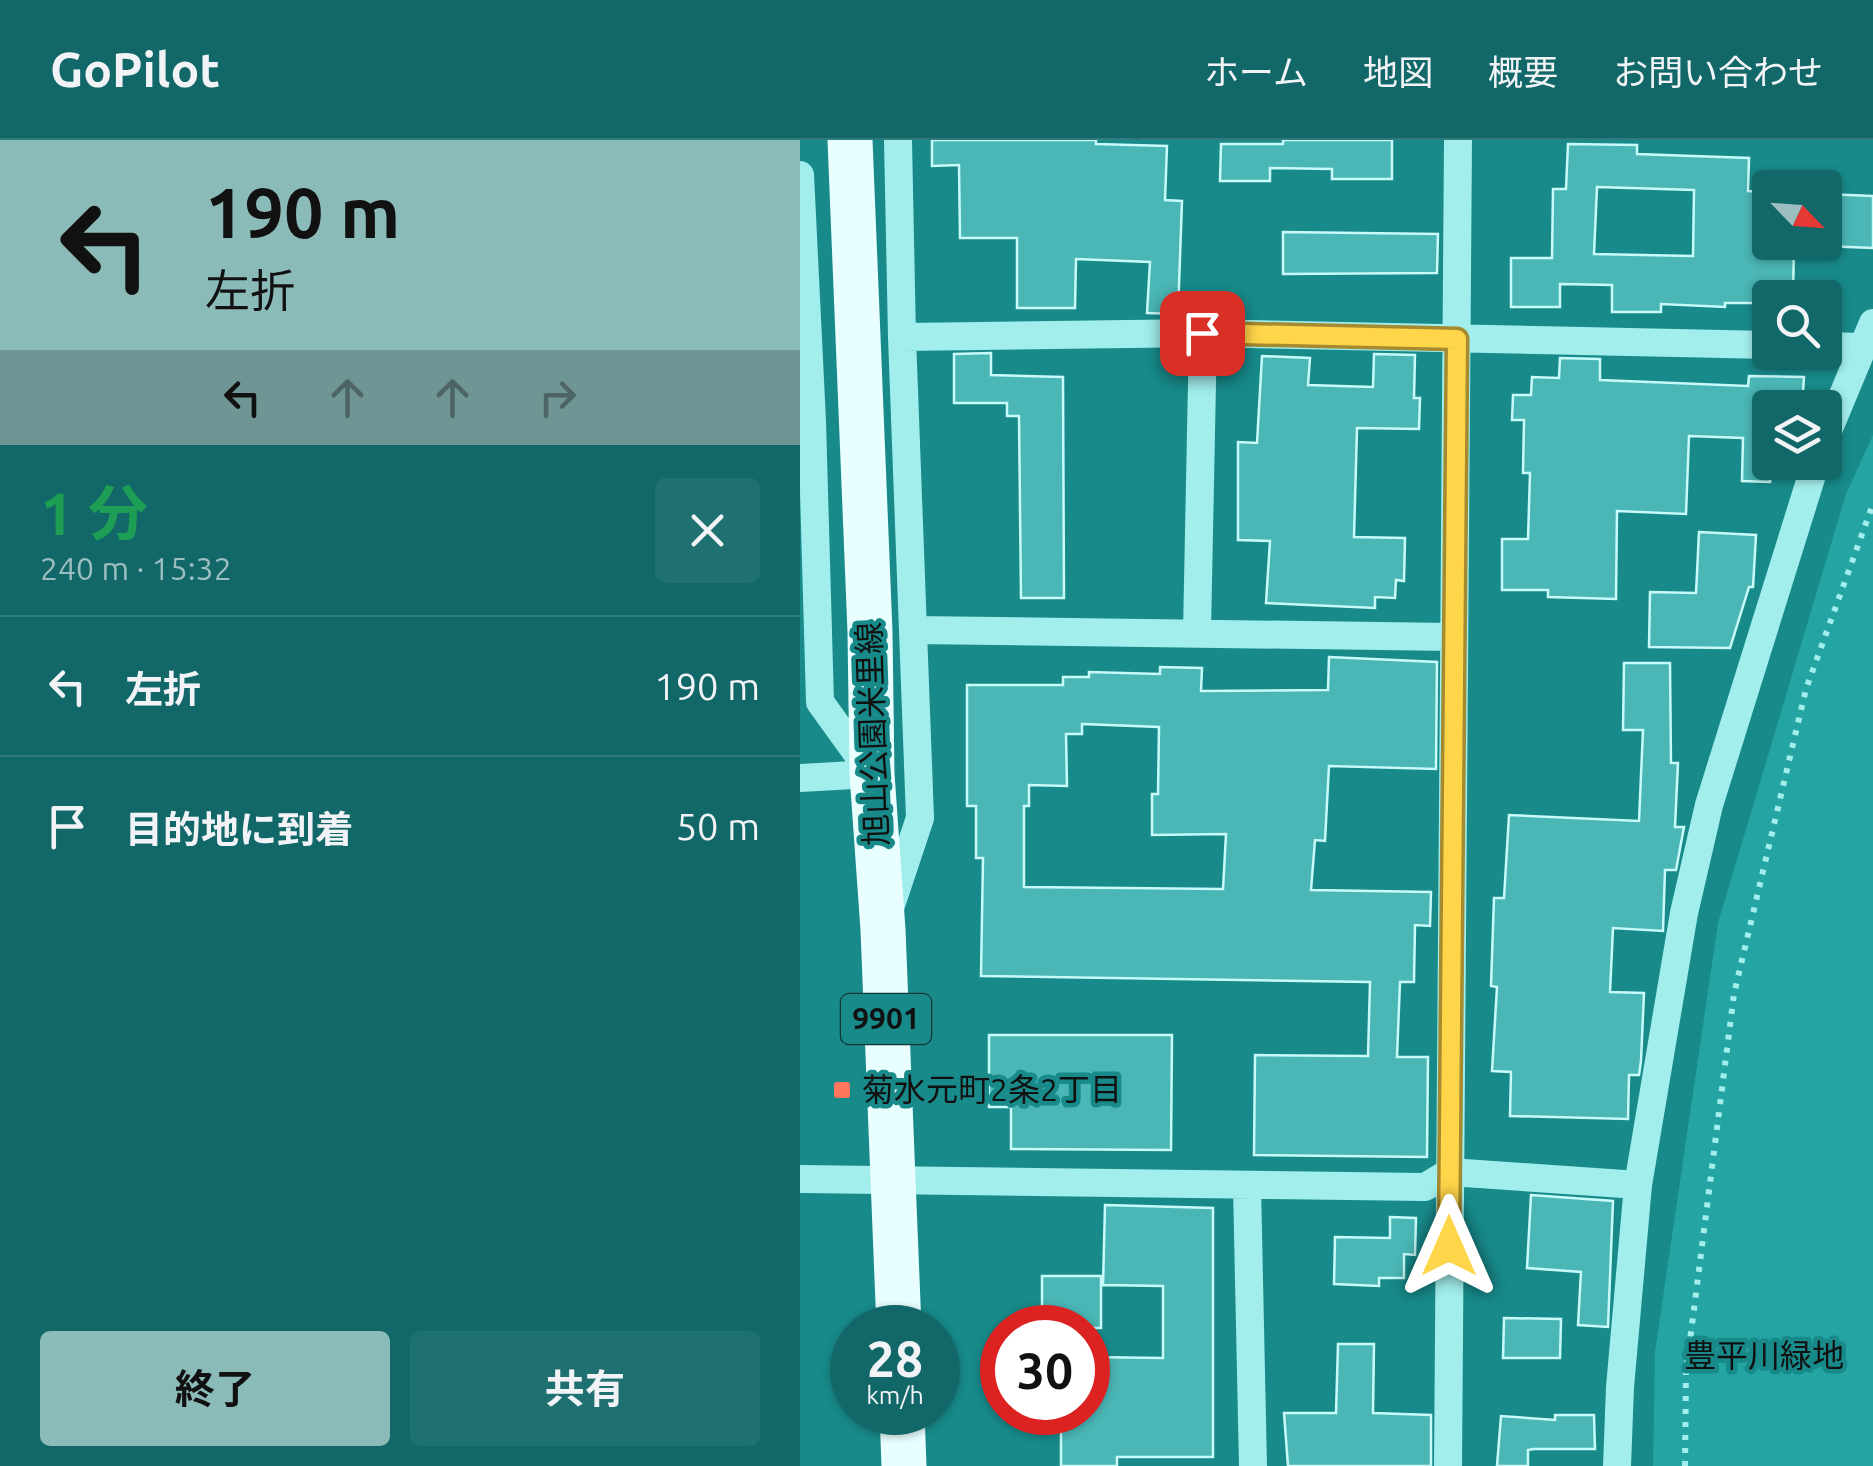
<!DOCTYPE html>
<html lang="ja">
<meta charset="utf-8">
<style>
body{margin:0;font-family:Ubuntu,"Noto Sans JP",sans-serif;background:#1f7071;color:#f1f3f6;height:100vh;display:flex;flex-direction:column;font-size:38px;white-space:nowrap}
*{box-sizing:border-box;margin:0}
p{font-size:32px;color:#9cbec0}
.icon{flex:none;width:55px;height:55px;fill:none;stroke:currentColor;stroke-width:2;stroke-linecap:round;stroke-linejoin:round}
.map{position:relative;flex:1;overflow:hidden}
.details{display:flex;flex-direction:column;background:#126868;width:800px}
.details>*{flex:none}
.banner{background:#8bbbb9;color:#111;overflow:hidden}
.needle{width:65px;rotate:115deg}
.buttons{position:absolute;left:952px;top:30px;display:grid;gap:20px}
.buttons a{display:grid;place-items:center;width:90px;height:90px;border-radius:10px;background:#126868;box-shadow:0 2px 8px #0004;font-size:50px}
.speed{position:absolute;left:30px;top:1165px;display:flex;gap:20px;font-size:50px;font-weight:700;text-align:center}
.speed>*{display:grid;place-content:center;width:130px;height:130px;border-radius:50%;background:#126868;box-shadow:0 2px 8px #0004;line-height:1}
.speed small{font-size:25px;font-weight:400}
.speed .limit{border:15px solid #d22;background:#fff;color:#111}
.pin{position:absolute;display:grid;place-items:center;width:85px;height:85px;color:#fff;margin:-42px;border-radius:20px;box-shadow:0 5px 15px #0006}
.me{position:absolute;width:110px;margin:-55px;rotate:0deg;stroke-linejoin:round;filter:drop-shadow(0 0 8px #0008)}
.turn{display:flex;align-items:center;gap:35px;height:210px;padding:0 40px;font-size:45px}
.turn .icon{width:130px;height:130px;stroke-width:2.5}
.turn b{display:block;font-size:70px;line-height:85px}
.lanes{display:flex;align-items:center;height:95px;padding:0 40px;background:#0003;justify-content:center;gap:50px;direction:ltr}
.lanes .off{opacity:.35}
.round{display:grid;place-items:center;flex:none;width:105px;height:105px;border-radius:10px;background:#1f7071}
.summary{display:flex;align-items:center;justify-content:space-between;height:170px;padding:0 40px}
h1{font-size:60px;font-weight:700;line-height:75px;color:#1e9e55}
.cta{display:flex;gap:20px;margin-top:auto;padding:20px 40px}
.cta a{flex:1;height:115px;border-radius:10px;background:#8bbbb9;color:#111;font-size:40px;font-weight:700;line-height:115px;text-align:center}
.cta a+a{background:#1f7071;color:#f1f3f6}
ul{padding:0;list-style:none}
li{display:flex;align-items:center;gap:30px;height:140px;padding:0 40px;border-top:2px solid #317b7c}
li div{flex:1}
li b{display:block;font-size:38px}
li em{font-style:normal}
header{display:flex;align-items:center;gap:60px;box-sizing:border-box;height:140px;padding:0 50px;background:#126868;border-bottom:2px solid #317b7c}
header strong{font-size:48px}
nav{display:flex;gap:55px;margin-inline-start:auto;font-size:35px}
main{display:flex;flex:1;min-height:0}
.map>svg:first-child{display:block}
.green{fill:#24a5a3}
.building{fill:#4ab6b5;stroke:#c7faf9;stroke-width:2.5;fill-rule:evenodd}
.lines{fill:none;stroke-linecap:round;stroke-linejoin:round}
.path{stroke:#a2eeec;stroke-width:6;stroke-dasharray:5 8;stroke-linecap:butt}
.street{stroke:#a2eeec;stroke-width:28}
.primary{stroke:#e8feff;stroke-width:45}
.route-casing{stroke:#a68a30;stroke-width:25}
.route{stroke:#ffd54a;stroke-width:18}
.poi-dot{fill:#ff765e;stroke:#188a8a;stroke-width:4}
.labels{text-anchor:middle;stroke-width:9;stroke-linejoin:round;paint-order:stroke}
.shield{fill:#188a8a;stroke:#133535;stroke-width:2.5}
.shield-label{font-size:30px;font-weight:bold;fill:#111}
.street-label{font-size:32px;fill:#111;stroke:#188a8a}
.poi-label{font-size:32px;fill:#111;stroke:#188a8a;text-anchor:start}
.park-label{font-size:32px;fill:#111;stroke:#188a8a}
</style>
<header>
<strong>GoPilot</strong>
<nav><a>ホーム</a><a>地図</a><a>概要</a><a>お問い合わせ</a></nav>
</header>
<main>
<section class="details">
<div class="banner">
<div class="turn"><svg class="icon" aria-label="left" viewBox="0 0 24 24"><path d="M17 20v-9H6M10 6l-5 5 5 5"/></svg><div><b>190 m</b>左折</div></div>
<div class="lanes"><svg class="icon" aria-label="left" viewBox="0 0 24 24"><path d="M17 20v-9H6M10 6l-5 5 5 5"/></svg><svg class="icon off" aria-label="ahead" viewBox="0 0 24 24"><path d="M12 20V5M6 11l6-6 6 6"/></svg><svg class="icon off" aria-label="ahead" viewBox="0 0 24 24"><path d="M12 20V5M6 11l6-6 6 6"/></svg><svg class="icon off" aria-label="right" viewBox="0 0 24 24"><path d="M7 20v-9h11M14 6l5 5-5 5"/></svg></div>
</div>
<div class="summary"><div><h1>1 分</h1><p>240 m · 15:32</p></div><a class="round"><svg class="icon" aria-label="close" viewBox="0 0 24 24"><path d="M6 6l12 12M18 6L6 18"/></svg></a></div>
<ul>
<li><svg class="icon" aria-label="left" viewBox="0 0 24 24"><path d="M17 20v-9H6M10 6l-5 5 5 5"/></svg><div><b>左折</b></div><em>190 m</em></li>
<li><svg class="icon" aria-label="arrive" viewBox="0 0 24 24"><path d="M6 21V4h12l-3 4 3 4H6"/></svg><div><b>目的地に到着</b></div><em>50 m</em></li>
</ul>
<div class="cta"><a>終了</a><a>共有</a></div>
</section>
<div class="map">
<svg width="1073" height="1326" viewBox="0 0 1073 1326">
<rect width="100%" height="100%" fill="#188a8a"/>
<path class="green" d="M1073 295V1326H853L855 1212 918 783 1046 354Z"/>
<path class="building" d="M132 0H296V4L367 6 365 60 382 61 378 174 347 173 350 122 276 119 275 168H217V98H160L159 25 132 26Z
M483 0H592V39H532V29L470 28V41H420L421 4H483Z
M768 4 837 5V14L949 18 948 51 970 52V102H994L993 158H970V163H925V167L861 164V172H812V145L760 144V167H711V118H752L753 49H766ZM797 47 894 50 893 116 794 114Z
M1025 54 1073 56V108L1025 106Z
M483 92 638 94 637 133 483 134Z
M191 213V235L263 237 264 458H221L219 276H207V263H154V214Z
M574 214 615 215 614 258H620L619 289 557 288 554 397 605 398 604 441 596 440 595 458 575 457V468L466 463 470 401 438 400V302L457 303 462 216 510 218 508 245 573 247Z
M760 218 800 219V240L948 246 949 236 1004 237 1002 268H970V342L942 341 943 298 889 296 886 374 817 371 816 459 748 457V450H702V399H728L730 333H723L724 280H712L713 255H731L732 237 759 238Z
M899 392 956 395 953 447H949L930 508 849 507 850 452 896 453Z
M529 517 637 522 636 629 529 626 525 701 515 700 511 750 631 752 630 786 615 785 614 842H600L597 917H628L627 1017 454 1015 455 915 568 916 570 842 181 836 183 718H176V666H167V545H263V537H289V532L360 534V527L402 528 401 551 528 550ZM282 584 359 587 358 654H352V695L426 694 423 749 224 747V666H229V645L267 646 266 594H282Z
M824 523H870L871 623H878L875 687H884L876 730H865L863 791 813 788 810 852 844 853 841 921 839 935H829L828 979 710 976 711 932 692 931 697 847 691 846 694 758H704L709 675 839 681 843 590H823Z
M189 895H372L371 1010 211 1009V967H189Z
M731 1055 813 1061 808 1187 778 1185 781 1132 727 1128Z
M305 1065 413 1068V1317H317V1326H261V1272H288V1217L363 1218V1146L303 1145Z
M590 1077 616 1078 615 1115 604 1114V1138H579V1146L534 1144 535 1097 590 1098Z
M242 1136H301V1188H242Z
M704 1178 761 1179 760 1218H703Z
M538 1204H574L573 1273 631 1275V1326H488L484 1273H536Z
M755 1275H794L795 1309H734L728 1310V1326H697L701 1276 755 1280Z"/>
<g class="lines">
<path class="path" d="M885 1326 886 1232 934 854 1006 549 1073 364"/>
<path class="street" d="M0 35 12 281 20 562 71 633
M102 197 403 193 970 205
M1025 206 1062 207
M1025 298 1073 183
M114 490 654 497
M397 492 403 193
M0 638 72 634
M90 768 120 678 102 197 98 0
M0 1039 625 1047 650 1032 838 1045
M447 1046 453 1326
M648 1326 658 0
M817 1326 820 1247 838 1045 884 773 909 665 1016 322"/>
<path class="primary" d="M50 0 70 492 72 634 83 790 99 1188
M102 1272 104 1326"/>
</g>
<g class="lines">
<g class="route-casing">
<path id="route" d="M402 193 657 199 649 1106"/>
</g>
<use href="#route" class="route"/>
</g>
<rect class="poi-dot" x="32" y="940" width="20" height="20" rx="5"/>
<g class="labels">
<rect class="shield" x="41" y="854" width="90" height="50" rx="8"/>
<g class="shield-label">
<text x="86" y="889">9901</text>
</g>
<g class="street-label">
<text transform="translate(73 594) rotate(-92)" y="11">旭山公園米里線</text>
</g>
<g class="poi-label">
<text x="62" y="961">菊水元町2条2丁目</text>
</g>
<g class="park-label">
<text x="964" y="1227">豊平川緑地</text>
</g>
</g>
</svg>
<div class="buttons">
<a><svg class="needle" viewBox="-14 -14 28 28"><path d="M0-13l5 13h-10z" fill="#e53935"/><path d="M0 13l5-13h-10z" fill="#9cbec0"/></svg></a>
<a><svg class="icon" aria-label="search" viewBox="0 0 24 24"><circle cx="10" cy="10" r="6"/><path d="M15 15l6 6"/></svg></a>
<a><svg class="icon" aria-label="layers" viewBox="0 0 24 24"><path d="M12 4l9 5-9 5-9-5zM3 14l9 5 9-5"/></svg></a>
</div>
<div class="speed"><div>28<small>km/h</small></div><div class="limit">30</div></div>
<div class="pin" style="left:402px;top:193px;background:#d93025"><svg class="icon" aria-label="arrive" viewBox="0 0 24 24"><path d="M6 21V4h12l-3 4 3 4H6"/></svg></div>
<svg class="me" style="left:649px;top:1106px" viewBox="-20 -20 40 40"><path d="M0-17L14 15 0 8-14 15z" fill="#ffd54a" stroke="#fff" stroke-width="4"/></svg>
</div>
</main>
